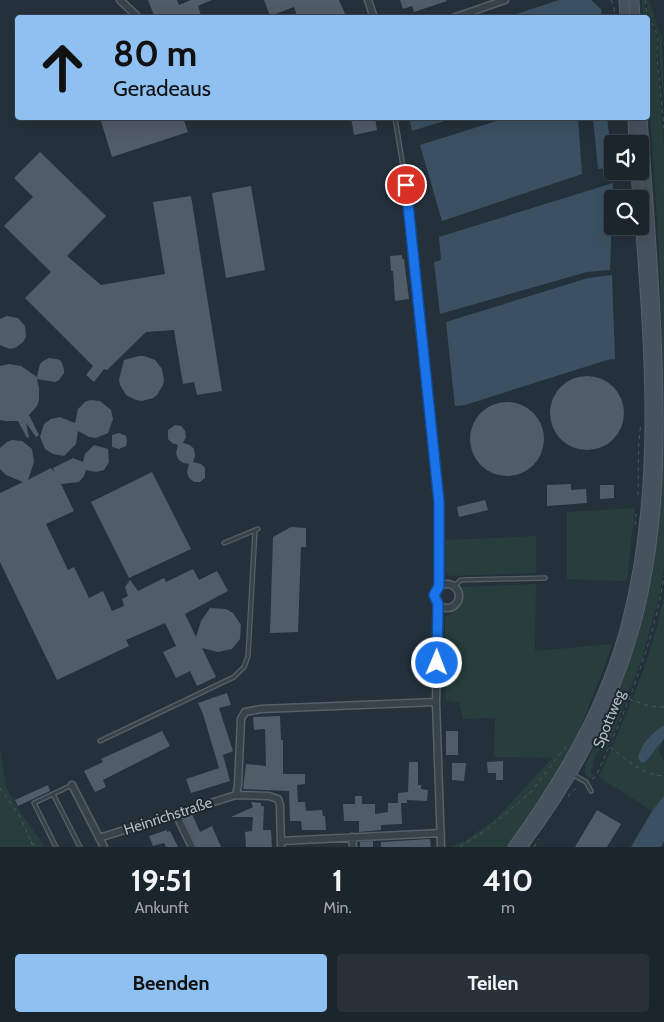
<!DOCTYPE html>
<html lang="de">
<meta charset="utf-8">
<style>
body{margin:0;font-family:Cabin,sans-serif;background:#283138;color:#f1f3f6;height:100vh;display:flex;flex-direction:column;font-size:19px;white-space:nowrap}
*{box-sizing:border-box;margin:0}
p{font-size:16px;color:#a0a5a9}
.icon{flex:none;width:28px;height:28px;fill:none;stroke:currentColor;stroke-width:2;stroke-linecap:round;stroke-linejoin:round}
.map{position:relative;height:847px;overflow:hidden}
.drawer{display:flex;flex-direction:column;background:#1b252c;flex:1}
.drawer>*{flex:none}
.hud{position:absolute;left:15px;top:15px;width:635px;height:105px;border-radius:5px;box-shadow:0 5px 20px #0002,0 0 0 1px #394248;background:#8ec0f1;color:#111;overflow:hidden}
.tools{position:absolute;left:604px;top:135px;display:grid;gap:10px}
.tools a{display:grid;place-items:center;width:45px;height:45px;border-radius:5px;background:#1b252c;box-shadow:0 5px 20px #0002,0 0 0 1px #394248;font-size:25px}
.pin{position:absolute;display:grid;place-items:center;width:42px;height:42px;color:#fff;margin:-21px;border:2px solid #fff;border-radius:50%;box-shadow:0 1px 5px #0007}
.me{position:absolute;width:55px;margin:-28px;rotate:1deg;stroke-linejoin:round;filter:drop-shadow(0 0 4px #0008)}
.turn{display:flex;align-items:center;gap:18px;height:105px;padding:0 15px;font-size:22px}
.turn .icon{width:65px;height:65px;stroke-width:2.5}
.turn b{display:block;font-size:35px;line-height:42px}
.eta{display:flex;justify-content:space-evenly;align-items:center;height:85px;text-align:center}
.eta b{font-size:30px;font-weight:800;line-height:35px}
.button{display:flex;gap:10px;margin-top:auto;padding:10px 15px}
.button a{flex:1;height:58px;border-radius:5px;background:#8ec0f1;color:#111;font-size:20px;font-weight:800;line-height:58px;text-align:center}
.button a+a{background:#283138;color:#f1f3f6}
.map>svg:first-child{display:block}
.green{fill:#273e3c}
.water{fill:#3b5163}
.building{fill:#505c68}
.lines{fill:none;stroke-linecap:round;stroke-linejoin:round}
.service-casing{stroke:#566069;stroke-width:5.5}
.minor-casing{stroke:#566069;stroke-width:9}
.secondary-casing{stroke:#566069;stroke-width:11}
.path{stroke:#465a5a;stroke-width:1;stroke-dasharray:4 4;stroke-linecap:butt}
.service{stroke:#38424b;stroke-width:3}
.minor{stroke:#38424b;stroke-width:6}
.secondary{stroke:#46525e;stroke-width:9}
.route-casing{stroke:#114b97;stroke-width:12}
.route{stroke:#1a73e8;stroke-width:9}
.labels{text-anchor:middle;stroke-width:4;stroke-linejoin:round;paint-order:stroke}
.street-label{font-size:15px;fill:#b4bdc6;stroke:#1d2730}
</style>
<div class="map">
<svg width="664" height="847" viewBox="0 0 664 847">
<rect width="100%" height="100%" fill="#24313b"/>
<path class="green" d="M642 0H644L646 13 654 30 657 39 656 57 664 148V401L659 253 648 79V18L643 17Z
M646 0H649L662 39 664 103 659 57V39L656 29 648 12Z
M664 442V568L660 593 641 662 608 746 605 750 598 751 592 763 594 765 590 772 594 775 589 779 585 774V765C612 711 637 654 648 594 658 544 662 493 664 442Z
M635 508 627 581 567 579V512Z
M536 536V573L450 576 446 573 445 540Z
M536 584 535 651 612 644 611 649 578 734 556 776 531 813 529 819 509 847H450L465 841 497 818 552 758 494 757 495 718 463 719 459 703 446 700 445 617C461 609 460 604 462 587Z
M664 595V725L652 734 651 753 664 739 659 750 664 763V796L652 811 599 777C624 719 653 657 664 595Z
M0 747 6 787 19 810 45 847H0Z"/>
<path class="water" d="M559 0H591L601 9 602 17H507Z
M409 118H454L412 131Z
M506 118H578L582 174 442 221 420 145Z
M593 118H607L611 149 605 152 607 168 598 169Z
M613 183 610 270 587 272 440 314 434 262 441 260 439 237Z
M612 275 615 359 607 360 465 405 455 406 446 322 588 278Z
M664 725V739L646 761 642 763 638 758C641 743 652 733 664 725Z
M664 796V841L661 847H631L652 811Z"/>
<path class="building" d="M148 0H177L179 5 191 0H212L198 6 202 18H155Z
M264 0H339L346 16 342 18H298L294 7 270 16Z
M400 0H446L447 1 414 12 412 6 403 9Z
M100 118H183L188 132 112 157Z
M351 118H375L377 130 354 135Z
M40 152 106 216 67 256 101 285 165 274 153 202 191 196 222 391 197 395 194 382 183 384 174 330 146 332 107 370 104 369 94 382 86 375 93 366 25 298 51 272 4 226 33 197 14 178Z
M251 186 265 270 226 278 212 193Z
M402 255V259H404L409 299 395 301 393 271H391L390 256Z
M7 316 18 318 25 326 26 337 23 342 15 348 10 349 0 345V319Z
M139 356H144L155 360 162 369 164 380 163 385 157 395 153 398 142 401 136 400 126 395 120 385 119 380 124 360Z
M49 358 57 359 61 361 64 369V373L59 380 55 382 37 379 39 388V400L37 406 29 415 39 435 36 437 26 423 29 437 27 438 18 421H6L0 420V366L9 364 21 366 37 377 40 364 43 361Z
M550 413a37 37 0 1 1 74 0a37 37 0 1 1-74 0Z
M90 400 100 401 111 410 113 419 108 433 96 438 89 437 78 431 76 444 64 456 53 454 45 449 40 437 44 424 51 419 60 417 75 423 78 409 85 402Z
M470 439a37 37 0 1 1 74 0a37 37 0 1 1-74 0Z
M175 425 181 426 185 431 186 437 183 443 190 445 194 449 195 456 193 462 201 464 205 468V478L200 482H194L189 478 187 472 189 464 183 463 178 459 176 453 178 445 172 443 168 439V430Z
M119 433 126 436 127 441 126 446 119 449 112 447V435Z
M12 440 22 441 32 449 34 462 28 480 51 468 54 472 53 468 73 458 83 462 85 454 94 445 108 449 109 462 104 470 96 472 86 470 84 476 79 482 61 484 74 511 46 524 68 570 74 567 89 598 103 591 112 611 124 606 122 599 128 596 125 587 130 580 138 591 164 578 166 582 193 569 199 580 217 571 228 591 185 614 196 637 201 621 210 608 226 609 233 613 241 625 240 639 232 649 218 652 202 648 216 677 197 686 190 671 176 678 163 652 176 646 165 623 126 640 129 646 57 680 0 562V493L23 482 6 475 0 469V448L7 442Z
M152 472 191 549 129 578 91 502Z
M571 484V490L586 489 587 503 547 506V485Z
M600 485H614V498L600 499Z
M485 500 488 510 459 517 457 507Z
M291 527 306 528V547H301L298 632 270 633 273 537Z
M227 693 231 705 219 708 233 751 223 755 230 781 191 793 186 779 219 768 203 714 198 703Z
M280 716 281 740H283V774H305V784L297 785 298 802H305L306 811 322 810 323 816H325L326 830H302L301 821H290L289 791 243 789 246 764 266 766 265 729 254 730 253 717Z
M162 731 170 746 103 780 106 787 95 792 84 771 103 762 101 759Z
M446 731H458V755H446Z
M503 761V780H496V773H488L487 762Z
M409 762H418V785H421V789L428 790 427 801 407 800V803H401L402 824 381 825V830L359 832V821H344L343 804H355V796H362V804H375V814L388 812V803H398V793L408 792Z
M452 763H466L464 781 452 780Z
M48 785 50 791 18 806 15 800Z
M251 802 261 803V806H264L263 830H271L272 847H246L245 832 252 831 253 817H231L253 807Z
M597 810 621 824 607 847H575Z
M192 814 200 832 212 826 221 847H197L183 818Z
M167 830V832L170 831 178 847H166L164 843 153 846 149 836Z
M430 839 431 847H381V842Z
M373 841V847H360V842Z"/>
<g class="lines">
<g class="service-casing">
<path id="service" d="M395 118 406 185 439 502V574
M224 543 258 529
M454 586 461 580 545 578
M100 741 234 677 244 667 248 656 255 531
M572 774 586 782 591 791
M53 794 80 847
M56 847 34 803 72 785"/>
</g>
<g class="minor-casing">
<path id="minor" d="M120 0 139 18
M368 0 374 18
M453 18 505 0
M439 575V586
M435 596a12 12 0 1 1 24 0a12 12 0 1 1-24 0Z
M438 604 436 702 441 847
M72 785 104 847
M236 795 269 796 278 799 280 805 281 847
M176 814 192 847
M352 837 353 847
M99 838 236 795 238 785 241 719 245 712 261 709 436 702
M281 841 441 833"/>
</g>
<g class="secondary-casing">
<path id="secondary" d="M624 0 625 18
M634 0 635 18
M633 118 634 144
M636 171 638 199
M513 847C562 779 606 705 627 622 661 491 650 353 640 219
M522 847C565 790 600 730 623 664 661 558 661 445 656 335 653 262 647 190 642 118"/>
</g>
<path class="path" d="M611 0 614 6 615 18
M645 0 647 13 655 29 658 39 657 57 664 129
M638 495C639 472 637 447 641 424
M635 525 636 514
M629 699 649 706 664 707
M610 747C625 759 644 776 664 776
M592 779 596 776C625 712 653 646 664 576
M0 788 20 817 31 841 36 847
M568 797 571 792 580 786
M31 841 33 847
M460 847 486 830 530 793 567 745
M534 847 539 839"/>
<use href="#service" class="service"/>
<use href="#minor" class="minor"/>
<use href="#secondary" class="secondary"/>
</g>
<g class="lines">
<g class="route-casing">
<path id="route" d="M406 185 439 502V586L434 595 438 604 437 663"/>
</g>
<use href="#route" class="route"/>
</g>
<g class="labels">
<g class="street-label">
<text transform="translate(609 719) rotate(-68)" y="5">Spottweg</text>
<text transform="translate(168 816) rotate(-18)" y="5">Heinrichstraße</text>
</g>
</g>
</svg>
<div class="tools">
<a><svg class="icon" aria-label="sound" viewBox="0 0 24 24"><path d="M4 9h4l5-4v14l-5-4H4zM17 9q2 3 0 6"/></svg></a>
<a><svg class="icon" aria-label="search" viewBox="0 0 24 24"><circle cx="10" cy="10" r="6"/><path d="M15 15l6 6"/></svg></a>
</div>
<div class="pin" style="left:406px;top:185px;background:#d93025"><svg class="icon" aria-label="arrive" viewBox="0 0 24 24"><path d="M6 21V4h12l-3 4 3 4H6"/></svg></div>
<svg class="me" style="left:437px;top:663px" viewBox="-20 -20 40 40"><circle r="17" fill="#1a73e8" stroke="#fff" stroke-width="3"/><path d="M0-11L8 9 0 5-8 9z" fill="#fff"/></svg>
<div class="hud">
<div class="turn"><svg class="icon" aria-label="ahead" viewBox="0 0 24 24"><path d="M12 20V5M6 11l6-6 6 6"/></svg><div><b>80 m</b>Geradeaus</div></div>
</div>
</div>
<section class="drawer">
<div class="eta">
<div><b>19:51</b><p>Ankunft</p></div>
<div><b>1</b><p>Min.</p></div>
<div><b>410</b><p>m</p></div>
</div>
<div class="button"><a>Beenden</a><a>Teilen</a></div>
</section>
